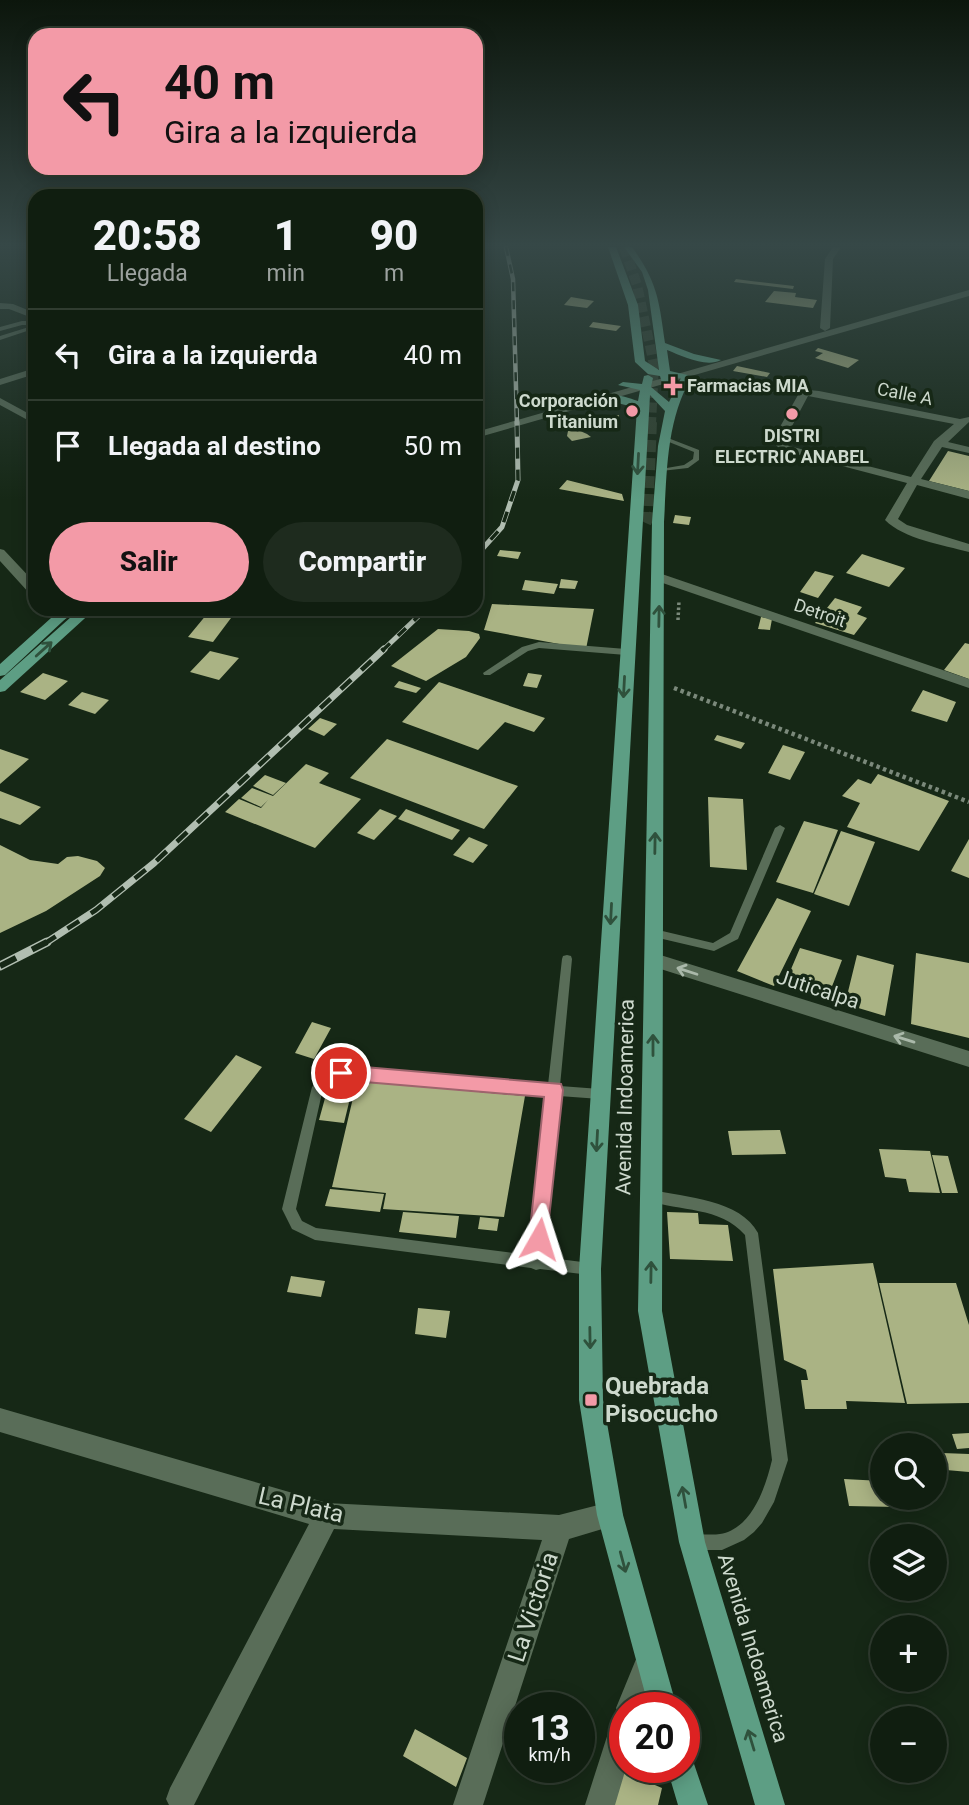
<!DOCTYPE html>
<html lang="es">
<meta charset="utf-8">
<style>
body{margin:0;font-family:Roboto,sans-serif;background:#1e2b1e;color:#f1f3f6;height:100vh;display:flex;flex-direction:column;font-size:26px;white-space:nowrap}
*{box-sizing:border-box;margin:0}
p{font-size:23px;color:#9ca29f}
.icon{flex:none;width:38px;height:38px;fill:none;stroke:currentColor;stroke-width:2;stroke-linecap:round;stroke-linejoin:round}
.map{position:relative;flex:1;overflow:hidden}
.side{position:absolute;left:28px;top:189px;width:455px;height:427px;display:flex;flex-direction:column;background:#101e10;border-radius:21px;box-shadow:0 4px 18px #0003,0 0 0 2px #303c30}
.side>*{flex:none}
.hud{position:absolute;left:28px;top:28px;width:455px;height:147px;border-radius:21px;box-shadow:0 4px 18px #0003,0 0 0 2px #303c30;background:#f39aa7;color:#111;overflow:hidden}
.controls{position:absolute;left:870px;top:1433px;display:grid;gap:14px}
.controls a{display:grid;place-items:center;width:77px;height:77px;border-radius:50%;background:#101e10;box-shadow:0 4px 18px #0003,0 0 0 2px #303c30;font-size:35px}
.speed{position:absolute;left:504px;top:1692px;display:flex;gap:14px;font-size:35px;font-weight:700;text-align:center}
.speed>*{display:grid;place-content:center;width:91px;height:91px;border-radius:50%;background:#101e10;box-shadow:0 4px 18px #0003,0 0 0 2px #303c30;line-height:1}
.speed small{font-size:18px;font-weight:400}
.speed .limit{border:10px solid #d22;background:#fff;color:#111}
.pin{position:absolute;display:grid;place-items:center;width:60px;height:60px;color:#fff;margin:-30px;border:4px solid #fff;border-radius:50%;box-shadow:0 2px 7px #0007}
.me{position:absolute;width:77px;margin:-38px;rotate:6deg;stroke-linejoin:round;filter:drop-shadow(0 0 5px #0008)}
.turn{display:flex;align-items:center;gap:24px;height:147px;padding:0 21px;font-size:32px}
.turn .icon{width:91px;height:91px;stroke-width:2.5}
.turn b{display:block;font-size:49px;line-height:60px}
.eta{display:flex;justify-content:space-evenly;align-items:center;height:119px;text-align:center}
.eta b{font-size:42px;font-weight:800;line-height:49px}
.action{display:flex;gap:14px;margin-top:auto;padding:14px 21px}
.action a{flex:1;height:80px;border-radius:42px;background:#f39aa7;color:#111;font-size:28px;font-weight:800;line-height:80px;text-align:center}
.action a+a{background:#1e2b1e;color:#f1f3f6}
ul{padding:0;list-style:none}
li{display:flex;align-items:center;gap:21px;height:91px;padding:0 21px;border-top:2px solid #303c30}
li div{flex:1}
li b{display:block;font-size:26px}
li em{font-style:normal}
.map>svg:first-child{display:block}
.building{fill:#aab384}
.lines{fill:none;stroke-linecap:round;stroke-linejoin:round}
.primary-tunnel-far1{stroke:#314331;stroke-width:10;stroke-dasharray:10 4.5;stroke-linecap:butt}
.primary-tunnel{stroke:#314331;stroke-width:12;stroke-dasharray:12 6;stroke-linecap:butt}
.path-far1{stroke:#7b897b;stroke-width:3.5;stroke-dasharray:2.5 2.5;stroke-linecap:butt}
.path{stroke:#7b897b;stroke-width:4.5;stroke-dasharray:3.5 3.5;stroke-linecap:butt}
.service{fill:#596d58;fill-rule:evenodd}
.minor{fill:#596d58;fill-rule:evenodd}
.tertiary{fill:#596d58;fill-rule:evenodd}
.primary{fill:#5d9e84;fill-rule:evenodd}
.rail-far3-casing{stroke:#b1beb1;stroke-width:4.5}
.rail-far2-casing{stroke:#b1beb1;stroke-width:5}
.rail-far1-casing{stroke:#b1beb1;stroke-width:7}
.rail-casing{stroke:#b1beb1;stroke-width:9}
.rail-far3{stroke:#162816;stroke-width:2.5;stroke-dasharray:9;stroke-linecap:butt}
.rail-far2{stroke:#162816;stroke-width:3.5;stroke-dasharray:11;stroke-linecap:butt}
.rail-far1{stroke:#162816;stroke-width:4.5;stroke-dasharray:14;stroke-linecap:butt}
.rail{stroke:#162816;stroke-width:6;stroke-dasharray:18;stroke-linecap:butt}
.oneway{stroke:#2f513c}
.oneway2{stroke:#aab9aa}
.route{fill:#f39aa7;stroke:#9e646d;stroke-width:2}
.poi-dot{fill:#f39aa7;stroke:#162816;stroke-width:2.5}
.labels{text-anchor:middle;stroke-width:7;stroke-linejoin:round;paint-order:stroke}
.far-poi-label{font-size:18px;font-weight:bold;fill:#cdd9cd;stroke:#162816;text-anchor:start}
.far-street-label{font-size:18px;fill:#cdd9cd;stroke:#162816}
.street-label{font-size:21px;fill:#cdd9cd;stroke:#162816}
.near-poi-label{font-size:24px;font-weight:bold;fill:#cdd9cd;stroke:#162816;text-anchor:start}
.near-street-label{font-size:24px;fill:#cdd9cd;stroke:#162816}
</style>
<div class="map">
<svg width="969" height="1805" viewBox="0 0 969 1805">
<rect width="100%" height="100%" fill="#162816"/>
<path class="building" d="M736 279 751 281 794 286 793 289 734 282Z
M774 291 796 293 795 297 817 300 813 308 765 302Z
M571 297 594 301 587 308 564 305Z
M593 322 621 326 616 331 589 327Z
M818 348 859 360 848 368 815 358 823 353 815 351Z
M737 366 770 373 767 377 733 371Z
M619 415V428L589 429 593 418Z
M578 430 587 434 591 437 572 441 567 436 568 431Z
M948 451 969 456V491L929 481Z
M567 480 622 494 624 501 559 489Z
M675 515 691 517 689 525 673 523Z
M500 550 521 552 518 559 497 556Z
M862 554 905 568 889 587 846 573Z
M815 571 834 576 818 598 800 592Z
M561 579 578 581 575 589 559 588Z
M525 580 558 584 554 594 522 590Z
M835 598 862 607 857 614 867 618 854 635 815 623Z
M492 604 594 609 586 649 484 630Z
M207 614 231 618 213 642 188 637Z
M761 617 772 619 770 630 758 629Z
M438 629 469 631 479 634 480 638 466 657 426 681 391 666Z
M965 643 969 644V679L944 670Z
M210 651 239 658 219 680 190 672Z
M43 673 68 681 45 700 20 692Z
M528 673 542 675 537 688 523 686Z
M399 681 421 688 416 693 394 687Z
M439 682 545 718 534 732 505 722 478 750 402 722Z
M923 690 956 702 947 722 911 711Z
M82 692 109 700 95 714 68 705Z
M320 718 337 724 324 736 308 729Z
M717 735 745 743 741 749 714 740Z
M387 739 518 786 484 829 350 778Z
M783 745 805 752 790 780 768 773Z
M0 749 29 759 0 784Z
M306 764 329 773 319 783 361 799 315 848 225 812 239 799 261 808 268 800 261 807 241 798 252 788 273 796Z
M878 774 949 801 919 851 847 827 860 803 842 796 858 779 871 784Z
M265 775 286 783 273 795 253 786Z
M0 791 41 807 20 825 0 818Z
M708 797 743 799 747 870 710 867Z
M380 809 397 816 374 840 357 833Z
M406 809 460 830 452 840 398 819Z
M804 821 838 830 813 893 776 882Z
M841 831 875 842 849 906 814 894Z
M469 837 488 845 473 863 453 855Z
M969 839V878L951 871Z
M0 845 30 860 58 864 67 857 78 856 97 861 105 868 100 876 46 911 0 933Z
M777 898 811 911 774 986 737 971Z
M800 948 842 960 830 992 786 981Z
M916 953 969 963V1038L911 1024Z
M857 955 894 965 885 1016 845 1004Z
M312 1022 331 1028 314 1059 295 1053Z
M236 1055 262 1067 211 1132 184 1119Z
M330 1080 354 1082 344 1123 319 1120Z
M357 1081 525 1096 504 1217 383 1209 386 1193 332 1187Z
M780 1130 786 1154 732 1155 728 1131Z
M879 1149 930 1151 940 1193 909 1192 906 1179 885 1177Z
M932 1155 948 1156 958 1193H942Z
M330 1189 384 1194 380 1212 325 1206Z
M403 1212 459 1216 456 1238 399 1232Z
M667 1212 698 1213 699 1224 728 1225 733 1261 670 1259Z
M480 1217 499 1219 497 1231 478 1229Z
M873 1263 905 1403 846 1401 847 1409H805L801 1380H808L806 1370 784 1360 773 1269Z
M291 1276 325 1281 321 1297 287 1292Z
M879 1283H956L969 1325V1403L907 1404Z
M418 1308 450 1311 446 1338 415 1334Z
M969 1433V1448L957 1449 952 1434Z
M942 1453 969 1454V1472L946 1470Z
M844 1479 882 1481V1498H895L896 1507 849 1506Z
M415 1729 467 1758 456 1787 403 1756Z
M617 1769 662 1788 658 1805H608Z"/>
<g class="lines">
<path class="primary-tunnel-far1" d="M624 247 637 285 654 365 651 424"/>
<path class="primary-tunnel" d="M651 422 647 517 658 522"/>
<path class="path-far1" d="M678 620 679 601"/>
<path class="path" d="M674 688 969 802"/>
<path class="service" d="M22 321H35L33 329 0 340V336L29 327 30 325H22L0 331V327Z
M664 438H668L699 450V460L688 468 661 471V469L684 465 693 459 694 452 664 440Z
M539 642 626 649 630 652 626 655 539 648 528 651 490 675H484L483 673 522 647Z
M780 825 785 828 738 939 714 951 650 936 649 933 650 930 654 929 713 943 730 933 775 828Z
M567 955 571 956 572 959 560 1086 600 1089 604 1090 606 1094 604 1098 600 1099 559 1096 543 1257 590 1263 595 1264 597 1269 595 1274 590 1275 540 1269 536 1270 531 1268 315 1240 292 1229 282 1209 312 1087 320 1079 341 1068 548 1085 562 959 563 956ZM343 1078 547 1095 530 1255 316 1228 302 1221 296 1209 322 1093 328 1087Z
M652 1190C685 1197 741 1200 758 1233L788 1460 774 1502 762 1523 754 1532 744 1540 722 1550H692L686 1548 684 1542 686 1536C697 1532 708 1536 720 1534 752 1529 766 1486 772 1460L745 1235C720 1206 680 1212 647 1200L646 1196 647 1192Z"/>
<path class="minor" d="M833 247H841L833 259 830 328 825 331 820 328 825 259Z
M0 303 13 304 35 313V319L9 309H0Z
M35 368V374L0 385V379Z
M711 383 746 384 819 391 960 419 969 417V422L948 442 969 447V453L942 447 921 479 969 491V499L917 485 898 519 907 525 969 544V552C943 545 904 539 885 520L907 483 781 450 772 441 798 395 746 390 677 392 672 389 677 386ZM808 396 954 424 934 441 911 477 789 446 784 441Z
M0 398 35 417V424L0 405Z
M0 549 4 550 35 583V595L30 594 0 561Z
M659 573 969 679V688L654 580V574Z
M44 609H59L67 618 60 622Z
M654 953 969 1051V1067L648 965 645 960 648 955Z
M0 1408 327 1503 559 1515 610 1502 619 1506 623 1515 619 1524 569 1539 483 1805H453L542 1540 334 1529 194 1805H169L166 1799 170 1788 309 1524 0 1432Z
M649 1648 659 1652 663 1662 644 1708H625L626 1768 615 1805H585L611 1724 618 1713 616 1708 639 1652Z"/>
<path class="tertiary" d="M969 290V296L476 438V432Z"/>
<path class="primary" d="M608 247H616L638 305 645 361 659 370 648 290 642 272 624 247H632C658 283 659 301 665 343L694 354 721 360C706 368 682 356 667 350L670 371 692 376C666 421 667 471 664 522L662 1311 705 1542 785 1805H755L679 1542 638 1311 652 522 658 446 665 411 650 395 601 1269 603 1400 623 1515 677 1708H649L597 1515 579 1400V1269L637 408 598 398C610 391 625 397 638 401L640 390 618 385 623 382 642 384 644 376 648 375 653 378 651 387 669 402 681 378 671 377 670 383H662L660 376 648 374 635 362 628 305Z
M61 609H76L5 675 0 676V664Z
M80 609H95L5 691 0 692V680Z
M684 1754 692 1758 708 1805H678L667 1768H684Z"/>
<g class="rail-far3-casing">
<path id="rail-far3" d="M506 247 513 279 517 424"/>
</g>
<g class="rail-far2-casing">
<path id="rail-far2" d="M476 556 502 527 518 480 517 422
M382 651 426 609"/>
</g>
<g class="rail-far1-casing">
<path id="rail-far1" d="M44 944 96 910 154 863 384 649"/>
</g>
<g class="rail-casing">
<path id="rail" d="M0 966 47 942"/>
</g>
<use href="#rail-far3" class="rail-far3"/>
<use href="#rail-far2" class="rail-far2"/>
<use href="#rail-far1" class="rail-far1"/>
<use href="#rail" class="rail"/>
</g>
<defs><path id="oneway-shaft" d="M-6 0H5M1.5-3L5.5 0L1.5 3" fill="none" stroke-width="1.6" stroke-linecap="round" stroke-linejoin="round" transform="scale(1.75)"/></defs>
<g class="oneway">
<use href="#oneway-shaft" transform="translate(638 464) rotate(93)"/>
<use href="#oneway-shaft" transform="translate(659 616) rotate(-89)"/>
<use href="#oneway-shaft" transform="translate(44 649) rotate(-42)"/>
<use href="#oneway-shaft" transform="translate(624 687) rotate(93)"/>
<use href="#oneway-shaft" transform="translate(655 843) rotate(-89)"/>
<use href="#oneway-shaft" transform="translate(611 914) rotate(93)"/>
<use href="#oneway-shaft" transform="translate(653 1045) rotate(-90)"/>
<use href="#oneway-shaft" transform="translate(597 1141) rotate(93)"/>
<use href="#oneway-shaft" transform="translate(651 1272) rotate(-89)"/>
<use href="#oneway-shaft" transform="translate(590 1338) rotate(89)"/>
<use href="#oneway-shaft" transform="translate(684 1497) rotate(-100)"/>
<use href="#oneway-shaft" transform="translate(623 1562) rotate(75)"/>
<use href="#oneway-shaft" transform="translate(751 1740) rotate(-107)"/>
</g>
<g class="oneway2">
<use href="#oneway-shaft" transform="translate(687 971) rotate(-162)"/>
<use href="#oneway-shaft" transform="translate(904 1039) rotate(-163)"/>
</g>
<linearGradient id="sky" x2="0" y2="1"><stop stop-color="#0c160c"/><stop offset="0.49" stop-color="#364847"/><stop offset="1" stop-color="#364847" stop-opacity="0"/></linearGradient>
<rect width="969" height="500" fill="url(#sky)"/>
<path class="route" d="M341 1065 561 1084 563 1090 546 1246 539 1249 532 1246 529 1239 544 1097 341 1080 332 1073Z"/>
<g class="poi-dot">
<path d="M669.5 375.5h7v7h7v7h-7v7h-7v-7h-7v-7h7z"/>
<circle cx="632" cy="411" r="7"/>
<circle cx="792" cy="414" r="7"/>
<rect x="584" y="1393" width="14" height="14" rx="3.5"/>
</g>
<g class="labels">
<g class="far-poi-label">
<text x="687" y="392">Farmacias MIA</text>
<text x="618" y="407" text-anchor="end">Corporación<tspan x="618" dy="21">Titanium</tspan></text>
<text x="792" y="442" text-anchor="middle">DISTRI<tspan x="792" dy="21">ELECTRIC ANABEL</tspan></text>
</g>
<g class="far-street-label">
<text transform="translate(905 394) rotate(11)" y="6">Calle A</text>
<text transform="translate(820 613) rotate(19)" y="6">Detroit</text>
</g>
<g class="street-label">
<text transform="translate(818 989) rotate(18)" y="7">Juticalpa</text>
<text transform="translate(625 1097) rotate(-89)" y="7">Avenida Indoamerica</text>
<text transform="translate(753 1648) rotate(73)" y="7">Avenida Indoamerica</text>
</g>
<g class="near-poi-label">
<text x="605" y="1394">Quebrada<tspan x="605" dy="28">Pisocucho</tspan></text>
</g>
<g class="near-street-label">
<text transform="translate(301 1505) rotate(13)" y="8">La Plata</text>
<text transform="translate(533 1607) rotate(-72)" y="8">La Victoria</text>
</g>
</g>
</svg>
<div class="controls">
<a><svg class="icon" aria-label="search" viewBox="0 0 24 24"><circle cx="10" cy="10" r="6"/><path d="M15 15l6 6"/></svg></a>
<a><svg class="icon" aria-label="layers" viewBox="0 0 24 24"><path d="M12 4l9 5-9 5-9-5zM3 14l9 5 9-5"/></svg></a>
<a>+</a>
<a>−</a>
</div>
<div class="speed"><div>13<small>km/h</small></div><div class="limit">20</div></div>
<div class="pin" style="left:341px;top:1073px;background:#d93025"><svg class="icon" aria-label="arrive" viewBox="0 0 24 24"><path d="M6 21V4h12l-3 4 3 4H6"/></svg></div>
<svg class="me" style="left:539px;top:1239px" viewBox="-20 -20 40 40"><path d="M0-17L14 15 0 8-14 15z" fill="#f39aa7" stroke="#fff" stroke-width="4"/></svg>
<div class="hud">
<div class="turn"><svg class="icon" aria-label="left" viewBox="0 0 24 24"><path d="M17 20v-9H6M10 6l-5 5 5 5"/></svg><div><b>40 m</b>Gira a la izquierda</div></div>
</div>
<section class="side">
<div class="eta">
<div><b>20:58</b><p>Llegada</p></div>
<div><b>1</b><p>min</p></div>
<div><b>90</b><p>m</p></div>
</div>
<ul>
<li><svg class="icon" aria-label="left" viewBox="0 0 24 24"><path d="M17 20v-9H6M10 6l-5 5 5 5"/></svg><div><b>Gira a la izquierda</b></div><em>40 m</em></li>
<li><svg class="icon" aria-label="arrive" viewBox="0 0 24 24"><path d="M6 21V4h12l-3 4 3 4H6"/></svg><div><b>Llegada al destino</b></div><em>50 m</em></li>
</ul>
<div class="action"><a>Salir</a><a>Compartir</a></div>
</section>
</div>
